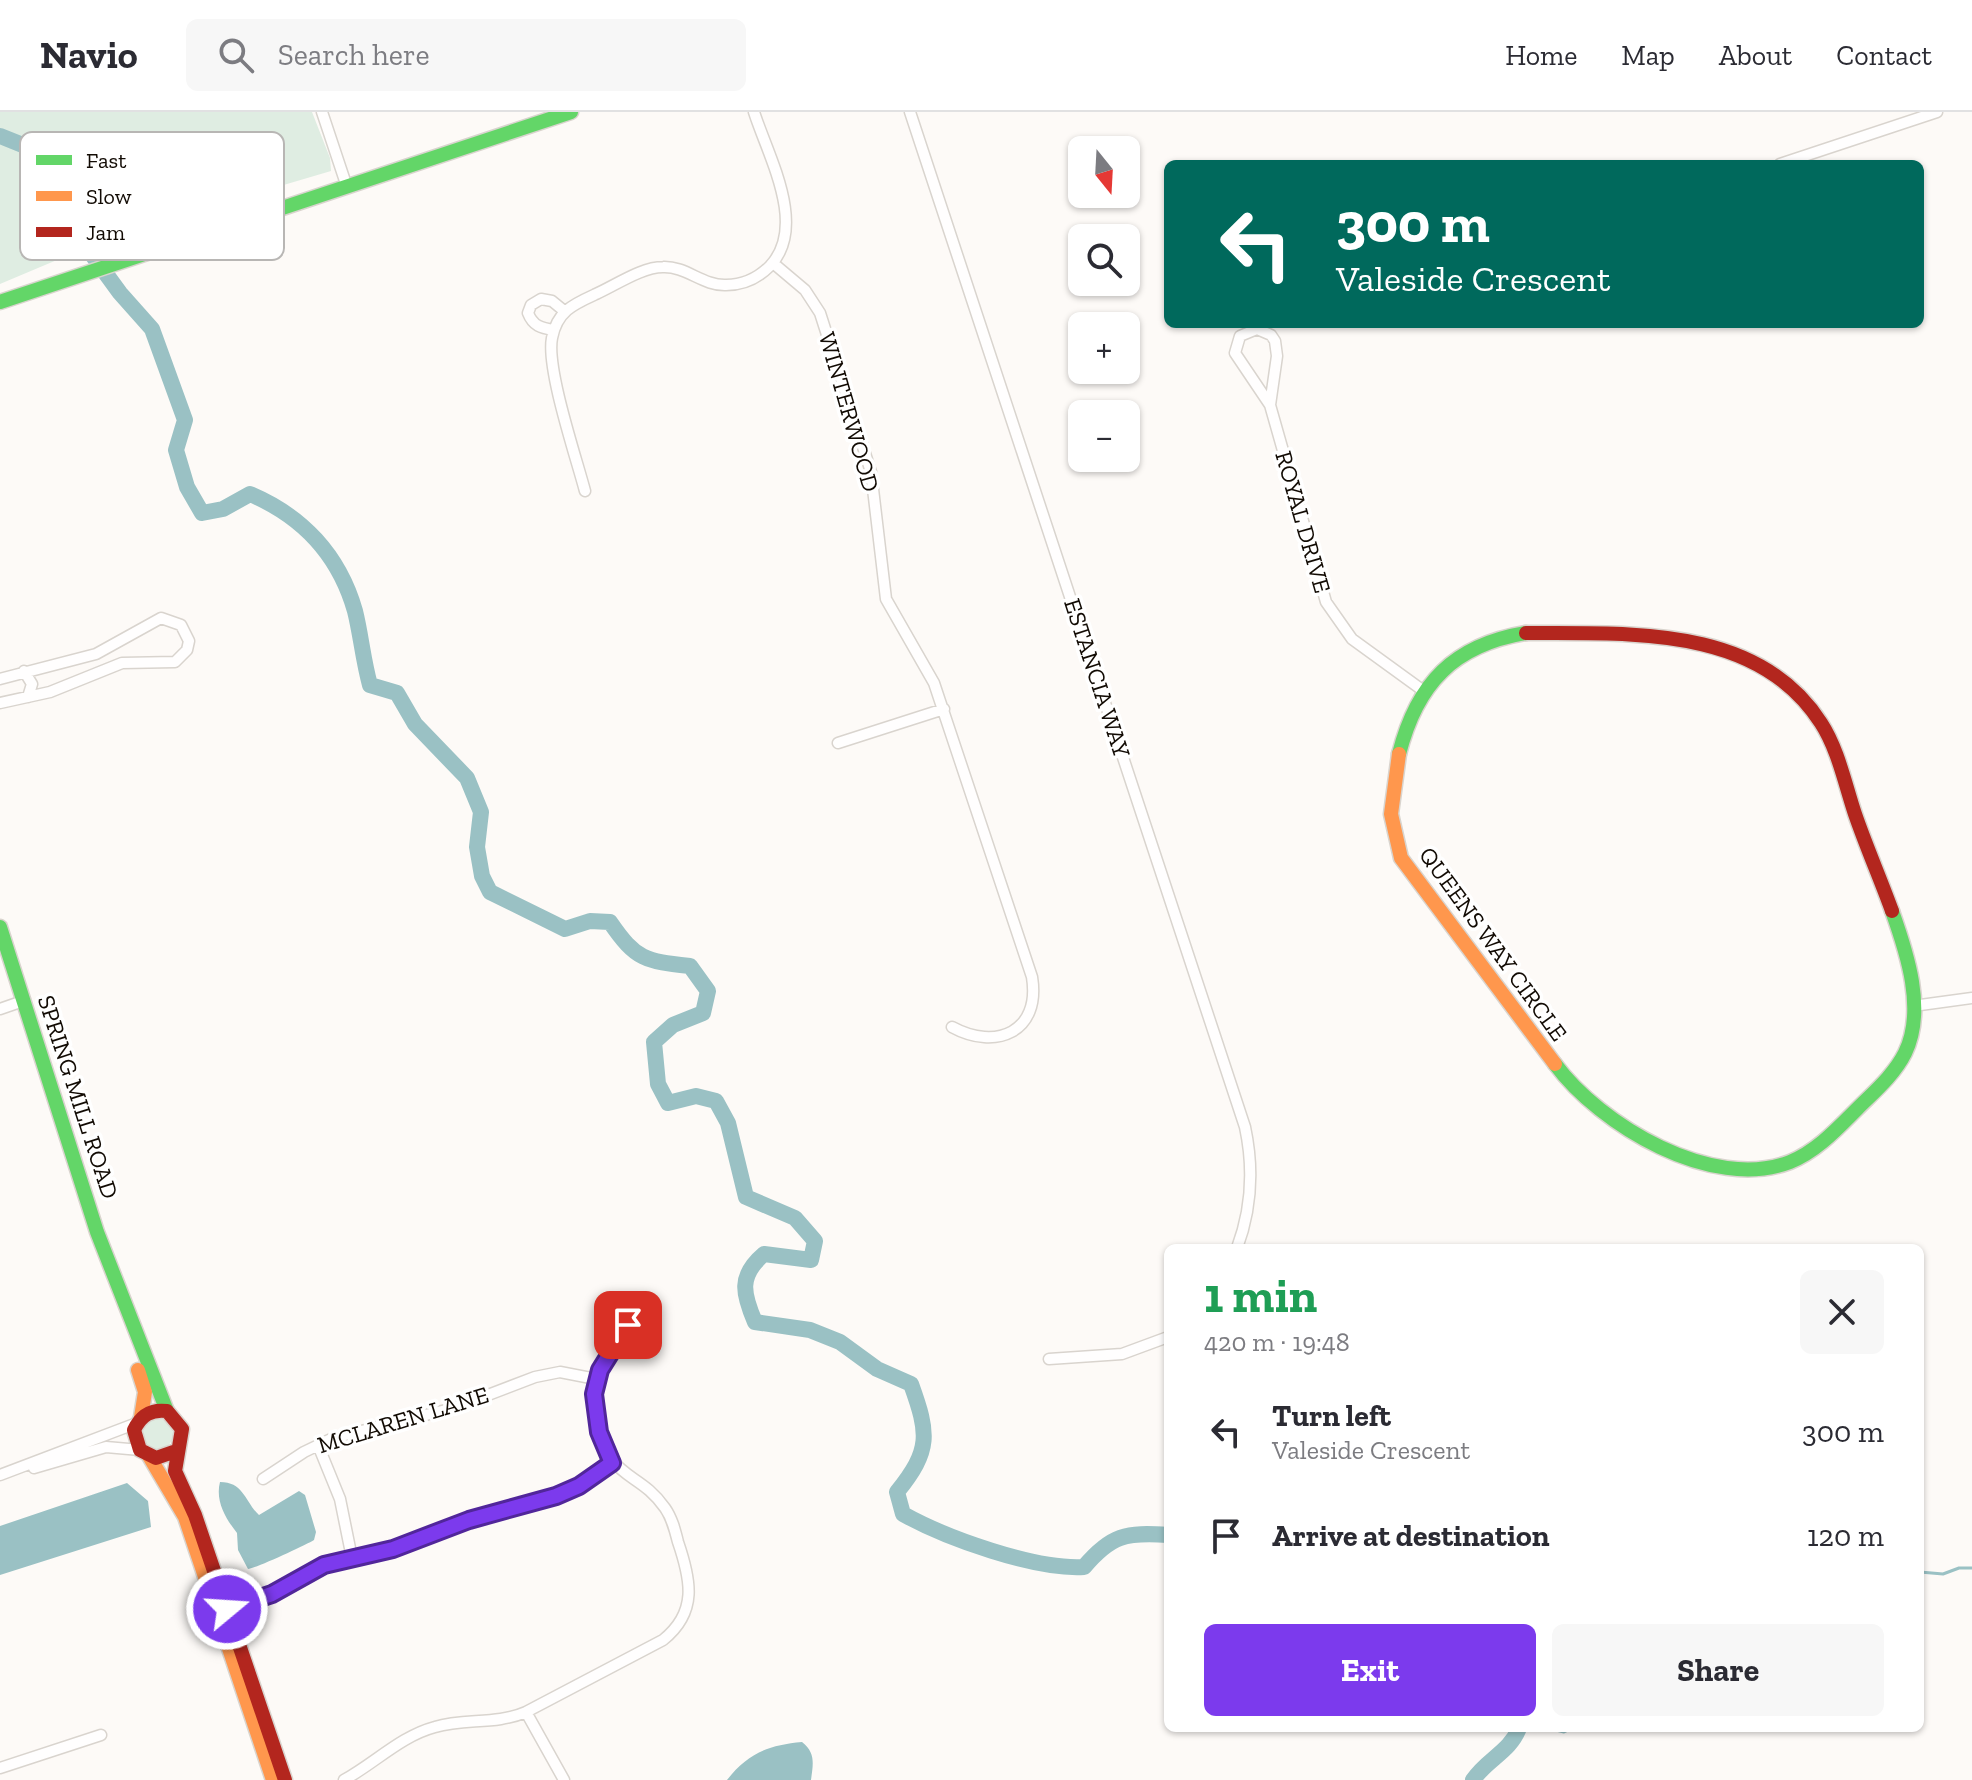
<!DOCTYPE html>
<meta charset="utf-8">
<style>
body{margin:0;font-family:"Zilla Slab",serif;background:#f7f7f7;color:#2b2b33;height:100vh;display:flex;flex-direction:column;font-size:30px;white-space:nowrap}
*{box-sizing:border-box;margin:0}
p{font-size:26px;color:#7c7c81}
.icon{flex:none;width:44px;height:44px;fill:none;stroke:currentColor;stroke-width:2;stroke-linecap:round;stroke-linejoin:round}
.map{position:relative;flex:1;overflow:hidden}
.panel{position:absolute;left:1164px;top:1132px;width:760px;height:488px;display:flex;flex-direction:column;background:#fff;border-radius:12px;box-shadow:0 2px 6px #0004}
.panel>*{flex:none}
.guide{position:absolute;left:1164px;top:48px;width:760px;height:168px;border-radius:12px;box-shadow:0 2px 6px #0004;background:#00695c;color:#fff;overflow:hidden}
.needle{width:52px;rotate:162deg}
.buttons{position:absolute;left:1068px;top:24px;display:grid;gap:16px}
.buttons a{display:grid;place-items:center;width:72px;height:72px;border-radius:12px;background:#fff;box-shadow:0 2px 6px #0004;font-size:40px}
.pin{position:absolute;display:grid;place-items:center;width:68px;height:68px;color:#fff;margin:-34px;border-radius:16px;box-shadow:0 4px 12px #0006}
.me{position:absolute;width:88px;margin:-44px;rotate:72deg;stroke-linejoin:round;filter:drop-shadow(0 0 6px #0008)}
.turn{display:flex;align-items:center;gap:28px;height:168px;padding:0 40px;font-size:36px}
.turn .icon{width:104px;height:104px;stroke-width:2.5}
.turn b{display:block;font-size:56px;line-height:68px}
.round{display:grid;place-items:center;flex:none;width:84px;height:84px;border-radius:12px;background:#f7f7f7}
.overview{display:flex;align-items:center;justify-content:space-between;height:136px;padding:0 40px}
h1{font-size:48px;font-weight:700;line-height:60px;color:#1e9e55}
.cta{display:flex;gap:16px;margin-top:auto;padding:16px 40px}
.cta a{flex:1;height:92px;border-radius:12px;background:#7c3aed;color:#fff;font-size:32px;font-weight:700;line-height:92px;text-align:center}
.cta a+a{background:#f7f7f7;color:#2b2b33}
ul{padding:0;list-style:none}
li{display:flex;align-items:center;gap:24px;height:104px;padding:0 40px}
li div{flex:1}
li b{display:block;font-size:30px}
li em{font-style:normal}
header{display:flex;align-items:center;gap:48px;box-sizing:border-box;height:112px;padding:0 40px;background:#fff;border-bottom:2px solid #e1e1e2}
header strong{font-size:38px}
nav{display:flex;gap:44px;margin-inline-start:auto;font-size:28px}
.search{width:560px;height:72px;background:#f7f7f7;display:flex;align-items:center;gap:20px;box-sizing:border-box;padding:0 28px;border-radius:12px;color:#7c7c81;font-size:30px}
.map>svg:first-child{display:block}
.green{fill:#dfede2}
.water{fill:#9ac1c4}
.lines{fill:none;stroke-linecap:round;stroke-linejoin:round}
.stream{stroke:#9ac1c4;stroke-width:3}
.river{stroke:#9ac1c4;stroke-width:16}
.street-casing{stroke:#d9d4ce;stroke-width:13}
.fast-casing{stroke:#d9d4ce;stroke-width:17}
.slow-casing{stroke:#d9d4ce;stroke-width:17}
.jam-casing{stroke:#d9d4ce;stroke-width:17}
.street{stroke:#fffefe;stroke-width:10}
.fast{stroke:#63d668;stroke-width:14}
.slow{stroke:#ff974d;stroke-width:14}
.jam{stroke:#b3261e;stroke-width:14}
.route-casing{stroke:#51269a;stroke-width:20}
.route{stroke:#7c3aed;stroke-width:14}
.labels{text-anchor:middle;stroke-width:7;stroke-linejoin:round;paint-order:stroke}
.street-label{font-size:24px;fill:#120b04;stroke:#fff}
.key{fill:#fff;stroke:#b8b6b4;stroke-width:2}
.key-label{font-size:22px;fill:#120b04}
</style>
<header>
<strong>Navio</strong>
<div class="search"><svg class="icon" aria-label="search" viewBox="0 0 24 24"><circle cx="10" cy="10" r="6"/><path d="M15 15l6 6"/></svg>Search here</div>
<nav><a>Home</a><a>Map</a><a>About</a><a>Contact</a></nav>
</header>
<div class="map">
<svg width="1972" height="1668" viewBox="0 0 1972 1668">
<rect width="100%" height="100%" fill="#fdfaf7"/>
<path class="green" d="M0 0H312L330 46 331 59 121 121 0 172Z
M141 1322a16 16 0 1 1 32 0a16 16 0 1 1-32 0Z"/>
<path class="water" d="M220 1370C244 1370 245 1390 259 1403L299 1379 305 1383 316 1420 314 1428C306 1433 254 1457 248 1457L238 1438 237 1421C226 1407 215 1389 220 1370Z
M127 1371 148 1389 151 1415 0 1463V1414Z
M802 1630C816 1641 813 1652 811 1668H727C748 1641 769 1633 802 1630Z"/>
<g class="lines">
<path class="stream" d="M1920 1460 1943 1462 1959 1456H1972
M1548 1616 1564 1620 1572 1616"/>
<path class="river" d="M0 24 50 44 93 144 120 181 152 217 185 308 176 338 187 375 202 401 223 397 250 382C302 404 339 443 355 499 361 523 363 548 370 573L397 581 415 612 467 666 481 700 477 735 482 764 490 780 565 817 590 809 610 810C636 848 645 849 690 854L708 879 703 901 673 913 654 930 658 972 668 991 696 984 716 989 728 1011 746 1085 795 1106 815 1129 811 1148 764 1142C738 1164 743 1182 755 1210L810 1218 840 1230 877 1257 911 1272C929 1322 931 1338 897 1380L903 1402C946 1426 1035 1458 1084 1455 1111 1423 1126 1420 1168 1423
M1473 1668C1487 1647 1510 1640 1519 1616"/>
<g class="street-casing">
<path id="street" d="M322 0 347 75
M910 0 1245 1015C1254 1057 1252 1096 1237 1136
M1780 52 1937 0
M773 151 805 178 820 201 871 360 886 487 934 571 1032 865C1041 920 996 939 952 915
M1257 217 1271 223 1275 229 1277 244 1270 293 1235 241 1240 224Z
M554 218C541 216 533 214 528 201L531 193 541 187 552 189 563 198
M1270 293 1326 490 1352 527 1425 580
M585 379C576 345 546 256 552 226 557 199 574 192 596 182 616 173 642 155 663 155 686 154 703 174 726 173 743 173 758 166 770 154 808 114 768 44 754 0
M24 559 32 572 28 585
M0 567 96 542 161 506 181 513 189 529 187 538 175 550 122 551 50 580 0 591
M838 631 944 597
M1913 894 1972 886
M0 897 23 889
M1049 1247 1122 1242 1168 1225
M318 1333 340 1387 352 1446
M34 1356 106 1335 140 1338
M0 1363 137 1311
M263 1367 304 1340 333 1326 454 1296 535 1265 560 1260 596 1267
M223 1498 272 1482 324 1453 393 1437 469 1408 556 1384 579 1374 612 1351
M526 1600 564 1668
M0 1656 101 1623
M344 1668C375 1651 401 1624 435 1615 465 1606 496 1613 526 1600L663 1528C698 1500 691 1468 678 1430 675 1418 672 1406 665 1396 638 1357 608 1370 596 1307 587 1263 620 1240 632 1201"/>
</g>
<g class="fast-casing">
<path id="fast" d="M0 190 571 0
M1399 642C1417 571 1454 533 1526 521
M0 815 97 1120 167 1299
M1555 952C1600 1013 1712 1080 1790 1050 1817 1039 1837 1017 1857 997 1874 980 1894 963 1905 941 1926 898 1907 841 1892 799"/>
</g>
<g class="slow-casing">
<path id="slow" d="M1399 642 1391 702 1401 746 1555 952
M138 1258 145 1280 141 1305
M149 1344 185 1405 273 1668"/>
</g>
<g class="jam-casing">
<path id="jam" d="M1526 521C1628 522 1758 512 1821 611 1838 637 1845 672 1855 702 1866 734 1880 766 1892 799
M176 1339 156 1346 140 1338 134 1318C141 1303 151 1297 167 1299L182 1317 175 1359 195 1403 285 1668"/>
</g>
<use href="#street" class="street"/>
<use href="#fast" class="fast"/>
<use href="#slow" class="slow"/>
<use href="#jam" class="jam"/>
</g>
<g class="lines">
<g class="route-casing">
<path id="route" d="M227 1497 272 1482 324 1453 393 1437 469 1408 556 1384 579 1374 612 1351 599 1320 594 1282 600 1258 628 1213"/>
</g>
<use href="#route" class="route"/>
</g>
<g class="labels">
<g class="street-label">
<text transform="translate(849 300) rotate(74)" y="8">WINTERWOOD</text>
<text transform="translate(1303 410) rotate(74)" y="8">ROYAL DRIVE</text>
<text transform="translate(1097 566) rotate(72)" y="8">ESTANCIA WAY</text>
<text transform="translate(1493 832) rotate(54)" y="8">QUEENS WAY CIRCLE</text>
<text transform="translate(78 985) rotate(72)" y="8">SPRING MILL ROAD</text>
<text transform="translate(403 1308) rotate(-17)" y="8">MCLAREN LANE</text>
</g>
</g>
<rect x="20" y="20" width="264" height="128" rx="12" class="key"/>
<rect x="36" y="43" width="36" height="10" fill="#63d668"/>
<rect x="36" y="79" width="36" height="10" fill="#ff974d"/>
<rect x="36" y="115" width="36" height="10" fill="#b3261e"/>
<g class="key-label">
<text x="86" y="56">Fast</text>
<text x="86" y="92">Slow</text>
<text x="86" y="128">Jam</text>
</g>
</svg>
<div class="buttons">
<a><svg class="needle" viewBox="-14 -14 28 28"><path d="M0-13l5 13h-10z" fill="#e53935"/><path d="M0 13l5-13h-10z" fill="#7c7c81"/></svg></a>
<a><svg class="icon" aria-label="search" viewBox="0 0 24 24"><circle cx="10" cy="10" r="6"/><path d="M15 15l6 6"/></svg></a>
<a>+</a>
<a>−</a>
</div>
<div class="pin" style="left:628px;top:1213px;background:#d93025"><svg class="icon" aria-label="arrive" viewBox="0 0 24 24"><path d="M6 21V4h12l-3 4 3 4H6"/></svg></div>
<svg class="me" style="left:227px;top:1497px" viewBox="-20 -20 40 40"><circle r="17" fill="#7c3aed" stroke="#fff" stroke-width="3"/><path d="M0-11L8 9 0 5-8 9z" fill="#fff"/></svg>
<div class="guide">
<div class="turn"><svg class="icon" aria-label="left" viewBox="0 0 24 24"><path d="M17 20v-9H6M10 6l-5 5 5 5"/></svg><div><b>300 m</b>Valeside Crescent</div></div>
</div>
<section class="panel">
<div class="overview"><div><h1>1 min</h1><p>420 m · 19:48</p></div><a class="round"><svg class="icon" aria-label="close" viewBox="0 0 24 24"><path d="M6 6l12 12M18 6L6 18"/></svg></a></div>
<ul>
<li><svg class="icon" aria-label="left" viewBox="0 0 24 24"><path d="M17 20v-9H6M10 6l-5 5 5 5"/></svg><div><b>Turn left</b><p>Valeside Crescent</p></div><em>300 m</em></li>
<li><svg class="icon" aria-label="arrive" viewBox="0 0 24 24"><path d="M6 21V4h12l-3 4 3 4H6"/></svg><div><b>Arrive at destination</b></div><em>120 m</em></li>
</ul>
<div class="cta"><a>Exit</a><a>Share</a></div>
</section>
</div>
